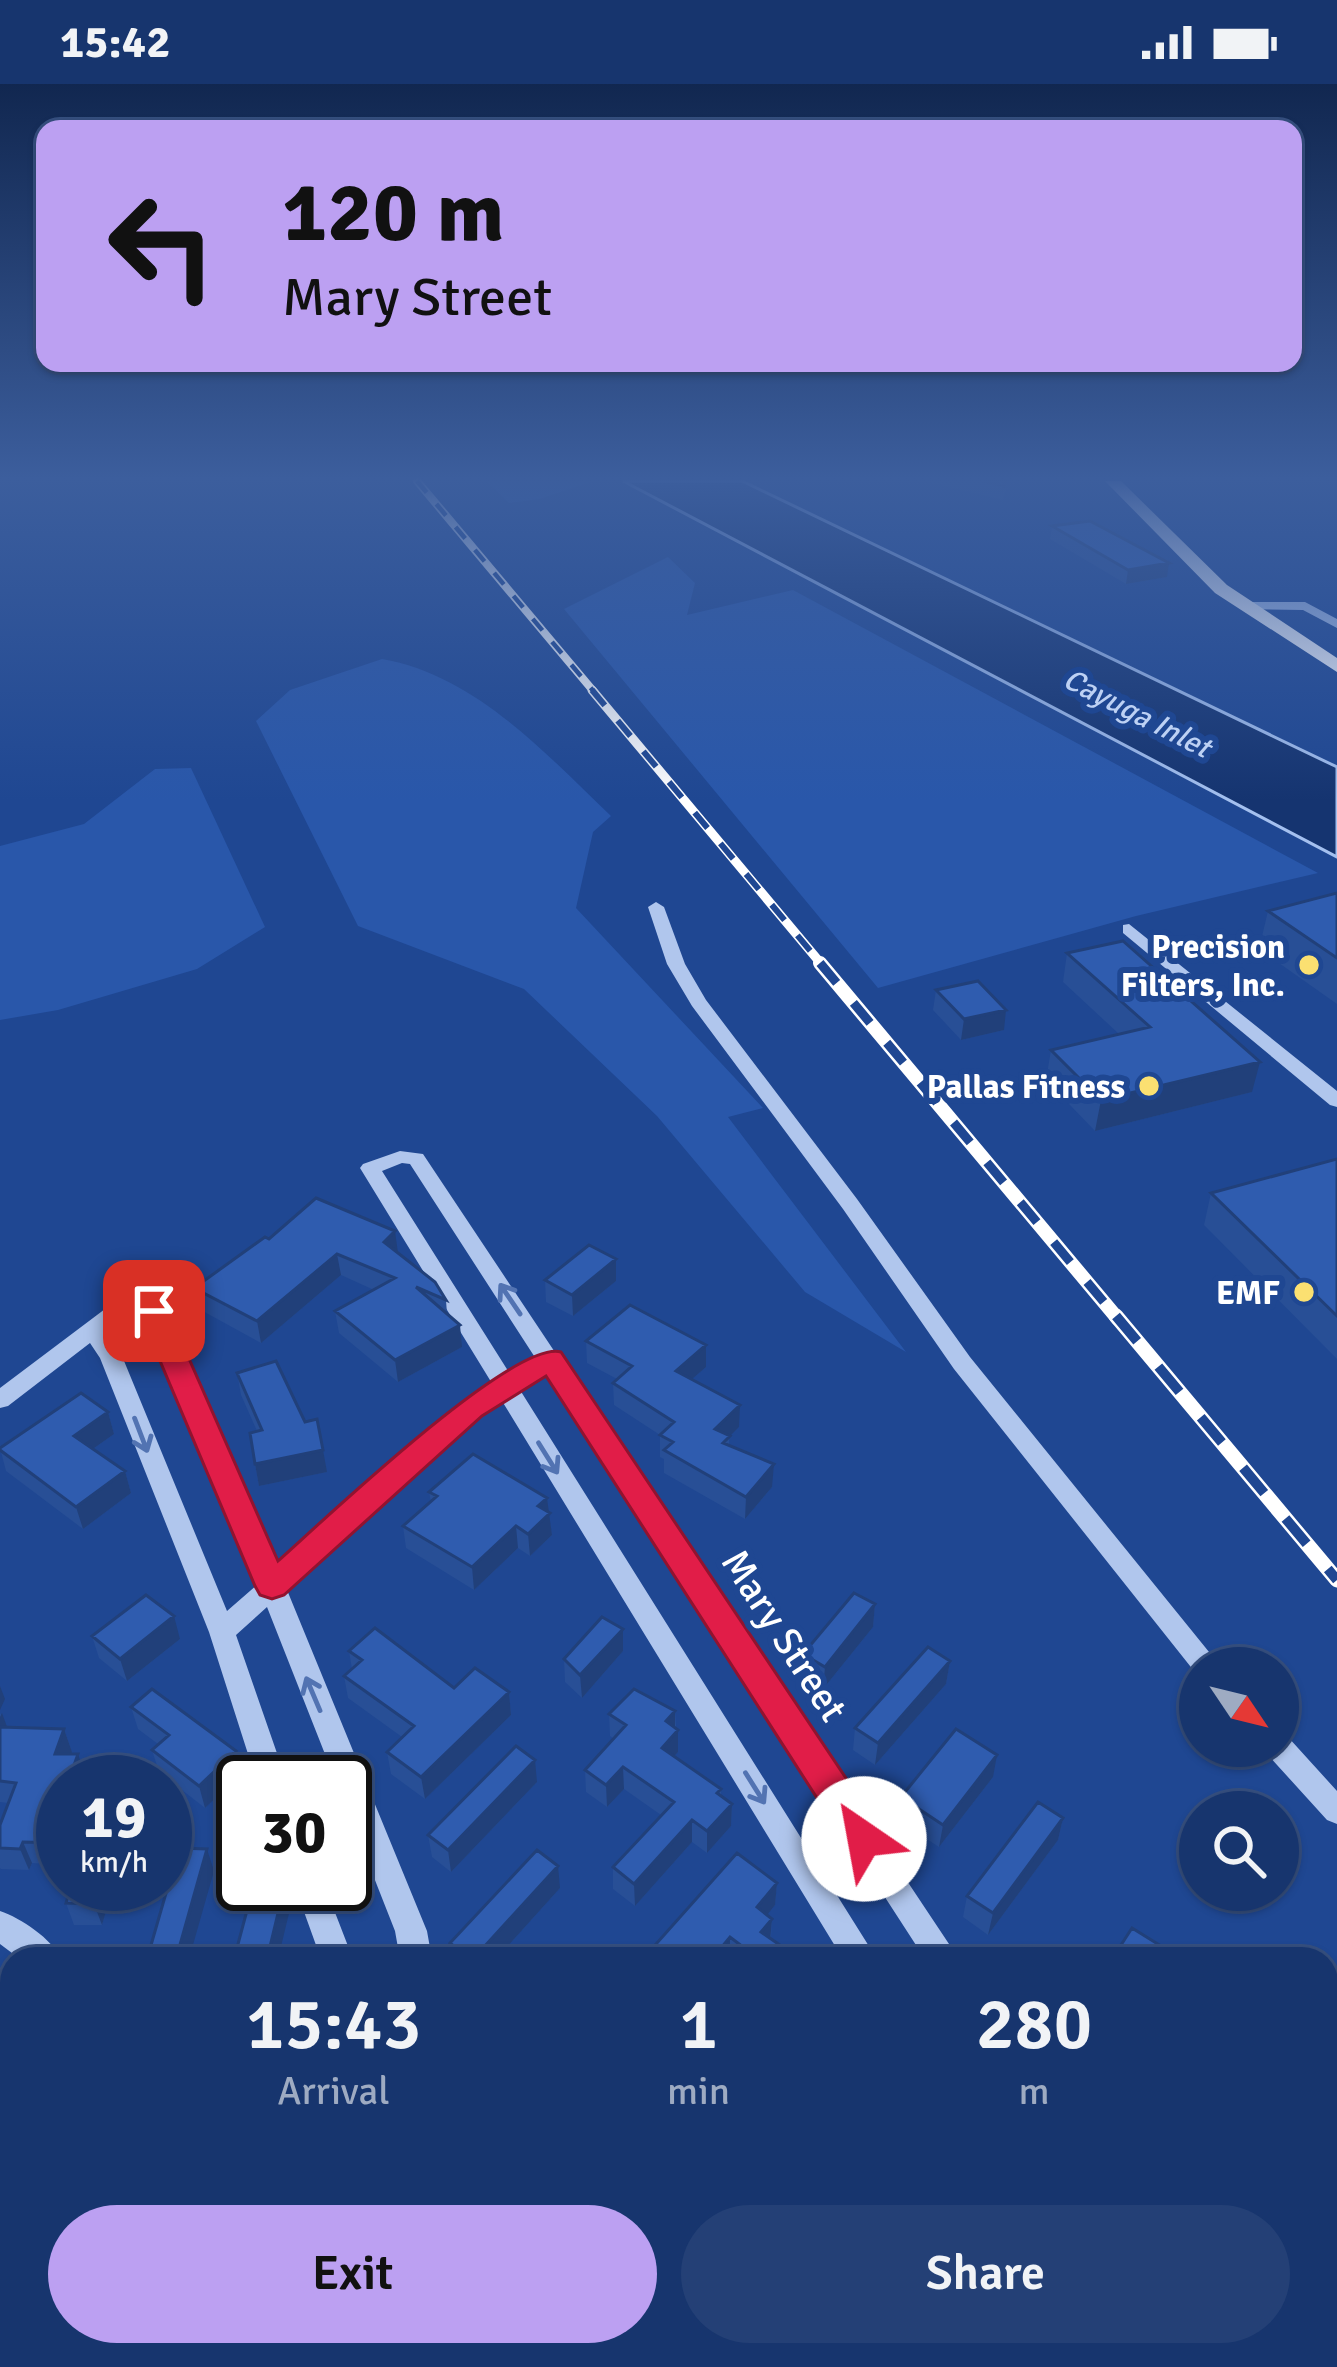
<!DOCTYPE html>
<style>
body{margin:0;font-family:Signika,sans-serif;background:#244076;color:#f1f3f6;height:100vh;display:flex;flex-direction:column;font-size:45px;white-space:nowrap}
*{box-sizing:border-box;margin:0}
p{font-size:39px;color:#9eabc2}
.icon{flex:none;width:66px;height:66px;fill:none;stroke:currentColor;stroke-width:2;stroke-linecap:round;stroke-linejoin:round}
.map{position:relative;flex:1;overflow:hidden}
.panel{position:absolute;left:0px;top:1863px;width:1338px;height:420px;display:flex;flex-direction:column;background:#17356e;border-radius:36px 36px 0 0;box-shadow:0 3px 9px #0004,0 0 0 3px #365081}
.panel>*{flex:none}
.guide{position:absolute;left:36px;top:36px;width:1266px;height:252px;border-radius:24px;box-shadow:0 3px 9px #0004,0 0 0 3px #365081;background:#bca0f2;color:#111;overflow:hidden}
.needle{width:78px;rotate:125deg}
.fabs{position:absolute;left:1179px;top:1563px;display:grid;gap:24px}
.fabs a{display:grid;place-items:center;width:120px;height:120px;border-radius:50%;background:#17356e;box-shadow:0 3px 9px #0004,0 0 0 3px #365081;font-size:60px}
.speed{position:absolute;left:36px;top:1671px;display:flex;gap:24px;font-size:60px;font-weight:700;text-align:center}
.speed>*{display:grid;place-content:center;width:156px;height:156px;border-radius:50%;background:#17356e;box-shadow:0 3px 9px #0004,0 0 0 3px #365081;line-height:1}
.speed small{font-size:30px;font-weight:400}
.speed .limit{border:6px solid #111;border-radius:18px;background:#fff;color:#111}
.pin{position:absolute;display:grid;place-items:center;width:102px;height:102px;color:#fff;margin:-51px;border-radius:24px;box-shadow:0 6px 18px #0006}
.me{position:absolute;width:132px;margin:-66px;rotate:327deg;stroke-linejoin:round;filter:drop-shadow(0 0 9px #0008)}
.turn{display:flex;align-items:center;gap:42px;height:252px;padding:0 48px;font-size:54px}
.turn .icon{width:156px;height:156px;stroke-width:2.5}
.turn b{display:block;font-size:84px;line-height:102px}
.eta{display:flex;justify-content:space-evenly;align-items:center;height:204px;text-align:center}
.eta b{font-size:72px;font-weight:600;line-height:84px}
.cta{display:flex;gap:24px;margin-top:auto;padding:24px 48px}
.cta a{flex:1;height:138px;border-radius:72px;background:#bca0f2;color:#111;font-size:48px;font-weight:600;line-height:138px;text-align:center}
.cta a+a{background:#244076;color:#f1f3f6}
.status{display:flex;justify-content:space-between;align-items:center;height:84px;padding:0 60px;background:#17356e;direction:ltr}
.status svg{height:33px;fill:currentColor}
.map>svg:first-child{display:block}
.green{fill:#2957aa}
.water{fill:#153470;stroke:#a4c0ef;stroke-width:3}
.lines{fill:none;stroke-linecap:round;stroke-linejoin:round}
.minor{fill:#b0c6ed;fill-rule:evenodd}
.major{fill:#f7f9ff;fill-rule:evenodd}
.rail-far3-casing{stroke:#fff;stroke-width:8}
.rail-far2-casing{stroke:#fff;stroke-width:9}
.rail-far1-casing{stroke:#fff;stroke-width:14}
.rail-casing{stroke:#fff;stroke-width:15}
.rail-far3{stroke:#1f4792;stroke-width:4.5;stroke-dasharray:15;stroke-linecap:butt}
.rail-far2{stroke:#1f4792;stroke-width:6;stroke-dasharray:20;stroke-linecap:butt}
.rail-far1{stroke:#1f4792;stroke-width:9;stroke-dasharray:26;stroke-linecap:butt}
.rail{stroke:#1f4792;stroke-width:10;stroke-dasharray:33;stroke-linecap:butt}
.wall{fill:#284f96}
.shaded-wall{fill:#21407a}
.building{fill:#2f5caf;stroke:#21407a;stroke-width:3}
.oneway{stroke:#5273b2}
.route{fill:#e11d48;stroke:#92132f;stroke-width:3}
.poi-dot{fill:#fbe071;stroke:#1f4792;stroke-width:4.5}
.labels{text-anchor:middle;stroke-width:12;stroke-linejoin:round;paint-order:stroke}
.far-water-label{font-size:30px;font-style:italic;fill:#bdd1f4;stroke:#1f4792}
.poi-label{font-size:33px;font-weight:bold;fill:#fff;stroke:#1f4792;text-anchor:end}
.near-street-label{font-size:39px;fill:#fff;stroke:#1f4792}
</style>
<div class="status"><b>15:42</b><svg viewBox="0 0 49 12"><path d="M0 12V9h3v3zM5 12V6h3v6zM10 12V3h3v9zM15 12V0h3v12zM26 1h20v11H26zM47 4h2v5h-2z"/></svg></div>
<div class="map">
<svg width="1337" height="2283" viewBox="0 0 1337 2283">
<rect width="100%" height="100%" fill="#1f4792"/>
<path class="green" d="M487 397H593L540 415 509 419Z
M668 473 695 499 687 531 793 506 1318 789 1136 832 878 904 564 525Z
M382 575C475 591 545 669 611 732L593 748 576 824 763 1024 728 1033 906 1268 805 1208 657 1032 524 905 358 842 256 637 290 606Z
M191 684 265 843 197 885 58 926 0 936V762L84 740 155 685Z"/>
<path class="water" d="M623 397H742L1337 683V773Z"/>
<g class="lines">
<path class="minor" d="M1245 518H1305L1337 535V544L1303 526 1241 525 1239 522Z
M656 818 664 823 685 880 706 916 857 1115 970 1273 1222 1584H1200L1198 1592 954 1285 843 1125 692 922 667 880 648 823Z
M1129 840 1337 1007V1023L1330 1021 1123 849V841Z
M400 1067 423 1070 959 1875H925L546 1290 520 1306 877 1875H843L502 1317 479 1331 287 1506 427 1847 432 1875H400L395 1847 345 1720V1698H336L267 1523 236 1551 287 1698H257L209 1548 100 1274 90 1259 8 1322 0 1324V1304L105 1225 133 1216 162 1222 277 1483 463 1319 493 1301 360 1084 363 1080ZM402 1079 410 1080 536 1275 510 1290 382 1087ZM134 1231 145 1233 258 1500 227 1527 122 1272 105 1247Z
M1278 1650 1288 1653 1337 1707V1740L1327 1736 1268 1671 1264 1662H1278Z
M294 1800H324L353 1875H321Z
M0 1827C21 1834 52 1855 61 1875H20L0 1860Z
M0 1934 12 1939V1975L0 1970Z
M251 2271H289L286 2283H248Z
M328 2271H366L364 2283H326Z
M388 2271H436L441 2283H393Z
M547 2271H596L601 2283H552Z
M1087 2271H1127L1132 2283H1092Z
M1179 2271H1220L1225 2283H1184Z"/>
<path class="major" d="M1105 397H1121L1227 501 1337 574V588L1215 509Z"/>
<g class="rail-far3-casing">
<path id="rail-far3" d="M417 397 595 609"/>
</g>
<g class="rail-far2-casing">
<path id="rail-far2" d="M592 606 823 882"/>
</g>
<g class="rail-far1-casing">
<path id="rail-far1" d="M820 879 1118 1235"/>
</g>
<g class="rail-casing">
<path id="rail" d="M1116 1232 1337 1496"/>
</g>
<use href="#rail-far3" class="rail-far3"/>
<use href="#rail-far2" class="rail-far2"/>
<use href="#rail-far1" class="rail-far1"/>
<use href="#rail" class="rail"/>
</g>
<path class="wall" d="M923 397H1008L1003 416Z
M1052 442 1167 493 1126 500 1050 455Z
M1337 809V920L1259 865 1268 827Z
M1067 869 1252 1008 1095 1047 1046 996 1051 966 1119 950 1063 898Z
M936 906 1004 946 961 956 933 926Z
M1337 1075V1275L1204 1141 1211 1109Z
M269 1155 398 1169 446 1216 447 1230 462 1263 398 1298 339 1249 335 1227 374 1206 341 1191 261 1259 199 1225 194 1204Z
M616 1175V1197L573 1232 546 1218 545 1196Z
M586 1257 706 1261V1283L692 1295 739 1343 729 1352V1362L772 1403 745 1435 664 1389V1375L660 1373V1351L614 1321 613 1299 617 1295 587 1279Z
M237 1289 327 1388 259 1402 255 1380 257 1347 241 1311Z
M108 1328 114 1350 93 1365 125 1387 131 1409 83 1445 6 1387 0 1364Z
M429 1408 548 1428 552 1451 530 1472 518 1464 474 1506 406 1464 403 1442 431 1418Z
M875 1520 873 1543 823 1605 802 1592 803 1570Z
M623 1545V1567L582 1614 565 1598 564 1575Z
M92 1552 180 1555 127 1597 99 1574Z
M349 1567 454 1604 509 1608 511 1631 425 1715 391 1690 387 1668 402 1653 348 1614 344 1592 352 1585Z
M950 1577 946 1600 875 1681 853 1666 855 1644Z
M131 1623 242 1689 205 1724 159 1688 152 1666 158 1660 138 1645Z
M675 1627 678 1668 674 1673 721 1705V1712L732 1720 731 1742 707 1769 692 1758 635 1822 613 1805V1783L661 1731 624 1705 607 1723 586 1708 585 1686 614 1655 610 1652 609 1630Z
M0 1629 7 1643 64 1645 72 1668 71 1670 86 1693 63 1698V1781L32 1779 29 1786 1 1785 0 1784V1741L8 1719 0 1718Z
M993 1693 939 1763 898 1736 901 1713Z
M537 1698 451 1788 432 1773 428 1751Z
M1063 1734 1058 1756 988 1851 963 1833 967 1812Z
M777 1799 775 1821 767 1831 772 1835 771 1854 800 1875H648V1869Z
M72 1800H114L102 1841H74L66 1819Z
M560 1804 496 1875H452L450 1859Z"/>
<path class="shaded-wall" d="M1169 479 1167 493 1126 500 1128 486Z
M1006 926 1004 946 961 956 964 935Z
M1260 978 1252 1008 1095 1047 1101 1016Z
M395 1147 398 1169 384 1158Z
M337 1170 341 1191 261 1259 257 1237Z
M616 1175V1197L573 1232 572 1211Z
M460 1241 462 1263 398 1298 395 1276Z
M706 1261V1283L676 1309V1287Z
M740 1321 739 1343 715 1367V1345Z
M108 1328 114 1350 80 1374 74 1352Z
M323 1366 327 1388 259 1402 255 1380Z
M774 1380 772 1403 745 1435 746 1413Z
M125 1387 131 1409 83 1445 76 1423Z
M547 1414 552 1451 530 1472 528 1450 538 1422Z
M516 1442 518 1464 474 1506 472 1483Z
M875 1520 873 1543 823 1605 825 1583Z
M174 1532 180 1555 127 1597 120 1575Z
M623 1545V1567L582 1614 580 1591Z
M950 1577 946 1600 875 1681 878 1659Z
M0 1602 5 1615 0 1626Z
M509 1608 511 1631 425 1715 421 1693Z
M675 1627V1649L666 1637Z
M2 1629 10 1651 0 1654V1633Z
M64 1645 72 1668 63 1692 55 1670Z
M678 1646V1668L662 1686V1664Z
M236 1667 242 1689 205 1724 199 1702Z
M78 1670 86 1693 84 1698H68Z
M997 1671 993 1693 939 1763 943 1741Z
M535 1676 537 1698 451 1788 448 1766Z
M623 1683 624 1705 607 1723 606 1701Z
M732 1720 731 1742 707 1769V1747Z
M1063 1734 1058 1756 988 1851 993 1829Z
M692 1736V1758L635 1822 634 1800Z
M23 1758 32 1779 29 1786 20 1765Z
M207 1765 214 1787 189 1875H176Z
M558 1782 560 1804 496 1875H473Z
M777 1799 775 1821 756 1845 757 1823Z
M100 1800H114L102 1841 94 1820Z
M285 1800 291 1821 278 1875H267Z
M772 1835 770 1857 761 1848Z
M730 1853V1875H712Z
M12 2051V2102L0 2137V2086Z
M189 2271H202L199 2283H187Z"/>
<path class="building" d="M983 397H1006L1004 402Z
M1090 437 1169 479 1128 486 1052 442Z
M1337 809V874L1268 827Z
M1123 857 1260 978 1101 1016 1051 966 1150 943 1067 869Z
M978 897 1006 926 964 935 936 906Z
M1337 1075V1232L1211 1109Z
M316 1114 395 1147 384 1158 435 1198 446 1216 416 1203 460 1241 395 1276 335 1227 395 1194 337 1170 257 1237 194 1204 265 1153 269 1155Z
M589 1161 616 1175 572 1211 545 1196Z
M630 1221 706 1261 676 1287 740 1321 715 1345 730 1352 723 1359 774 1380 746 1413 664 1366 673 1358 660 1351 674 1338 613 1299 632 1282 586 1257Z
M276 1277 305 1338 317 1335 323 1366 255 1380 250 1349 262 1346 237 1289Z
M81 1309 108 1328 74 1352 125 1387 76 1423 0 1366V1364Z
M473 1370 547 1414 538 1422 550 1429 528 1450 516 1442 472 1483 403 1442 437 1412 429 1408Z
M854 1509 875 1520 825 1583 803 1570Z
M146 1511 174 1532 120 1575 92 1552Z
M602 1533 623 1545 580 1591 564 1575Z
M375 1544 454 1604 475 1584 509 1608 421 1693 387 1668 414 1642 344 1592 362 1576 349 1567Z
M928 1563 950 1577 878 1659 855 1644Z
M152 1605 236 1667 199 1702 152 1666 169 1651 131 1623Z
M634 1605 675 1627 666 1637 678 1646 662 1664 721 1705 717 1709 732 1720 707 1747 692 1736 634 1800 613 1783 674 1718 623 1683 606 1701 585 1686 626 1641 609 1630Z
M0 1643 64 1645 55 1670H78L68 1698H63V1759L23 1758 20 1765 0 1764V1741L16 1699 0 1697Z
M956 1645 997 1671 943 1741 901 1713Z
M516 1662 535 1676 448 1766 428 1751Z
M1038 1718 1063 1734 993 1829 967 1812Z
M179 1764 207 1765 176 1875H147Z
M537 1766 558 1782 473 1875H470L450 1859Z
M737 1769 777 1799 757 1823 772 1835 761 1848 800 1875H759L730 1853 712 1875H655L648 1869Z
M72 1800H100L94 1820 66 1819Z
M254 1800H285L267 1875H234Z
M1132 1844 1161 1862 1153 1875H1112Z
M0 2015 12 2016V2051L0 2086Z
M153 2271H189L187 2283H150Z
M714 2271H750L749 2283H713Z
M834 2271H865V2283H834Z"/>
<defs><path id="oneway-shaft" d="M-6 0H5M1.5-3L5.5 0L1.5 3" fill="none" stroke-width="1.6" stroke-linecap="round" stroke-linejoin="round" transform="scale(3)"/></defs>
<g class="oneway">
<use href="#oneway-shaft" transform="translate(510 1215) rotate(-124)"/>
<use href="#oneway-shaft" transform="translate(141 1351) rotate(69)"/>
<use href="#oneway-shaft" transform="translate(548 1374) rotate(58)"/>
<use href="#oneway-shaft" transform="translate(313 1610) rotate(-113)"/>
<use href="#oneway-shaft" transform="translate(755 1704) rotate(58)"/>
</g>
<linearGradient id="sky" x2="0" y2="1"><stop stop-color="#112750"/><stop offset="0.55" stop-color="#3c5e9d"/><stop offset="1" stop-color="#3c5e9d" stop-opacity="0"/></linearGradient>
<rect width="1337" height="717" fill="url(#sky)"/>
<path class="route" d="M154 1218 168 1227 278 1477C321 1439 513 1255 561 1268L878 1742 884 1755 878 1767 864 1772 851 1767 546 1292 482 1332 284 1511 272 1515 260 1511 255 1502 139 1227Z"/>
<g class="poi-dot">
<circle cx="1309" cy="881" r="12"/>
<circle cx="1149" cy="1002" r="12"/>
<circle cx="1304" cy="1208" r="12"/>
</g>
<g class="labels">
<g class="far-water-label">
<text transform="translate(1137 629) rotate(27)" y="10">Cayuga Inlet</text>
</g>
<g class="poi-label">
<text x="1285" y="874">Precision<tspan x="1285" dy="38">Filters, Inc.</tspan></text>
<text x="1125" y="1014">Pallas Fitness</text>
<text x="1280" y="1220">EMF</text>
</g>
<g class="near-street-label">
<text transform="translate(785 1551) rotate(57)" y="14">Mary Street</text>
</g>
</g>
</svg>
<div class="fabs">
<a><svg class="needle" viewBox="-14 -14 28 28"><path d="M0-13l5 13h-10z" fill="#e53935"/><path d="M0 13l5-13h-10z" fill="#9eabc2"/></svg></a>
<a><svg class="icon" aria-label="search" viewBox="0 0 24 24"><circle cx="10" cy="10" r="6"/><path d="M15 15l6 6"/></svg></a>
</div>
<div class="speed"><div>19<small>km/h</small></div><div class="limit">30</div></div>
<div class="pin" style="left:154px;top:1227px;background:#d93025"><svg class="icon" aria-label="arrive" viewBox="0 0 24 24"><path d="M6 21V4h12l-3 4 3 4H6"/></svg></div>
<svg class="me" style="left:864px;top:1755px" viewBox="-20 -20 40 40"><circle r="19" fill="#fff"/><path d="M0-13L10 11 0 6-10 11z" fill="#e11d48"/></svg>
<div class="guide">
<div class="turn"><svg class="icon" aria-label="left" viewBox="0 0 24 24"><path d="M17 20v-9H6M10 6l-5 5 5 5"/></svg><div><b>120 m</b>Mary Street</div></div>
</div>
<section class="panel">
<div class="eta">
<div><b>15:43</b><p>Arrival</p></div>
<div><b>1</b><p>min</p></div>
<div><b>280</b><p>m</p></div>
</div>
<div class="cta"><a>Exit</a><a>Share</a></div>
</section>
</div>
